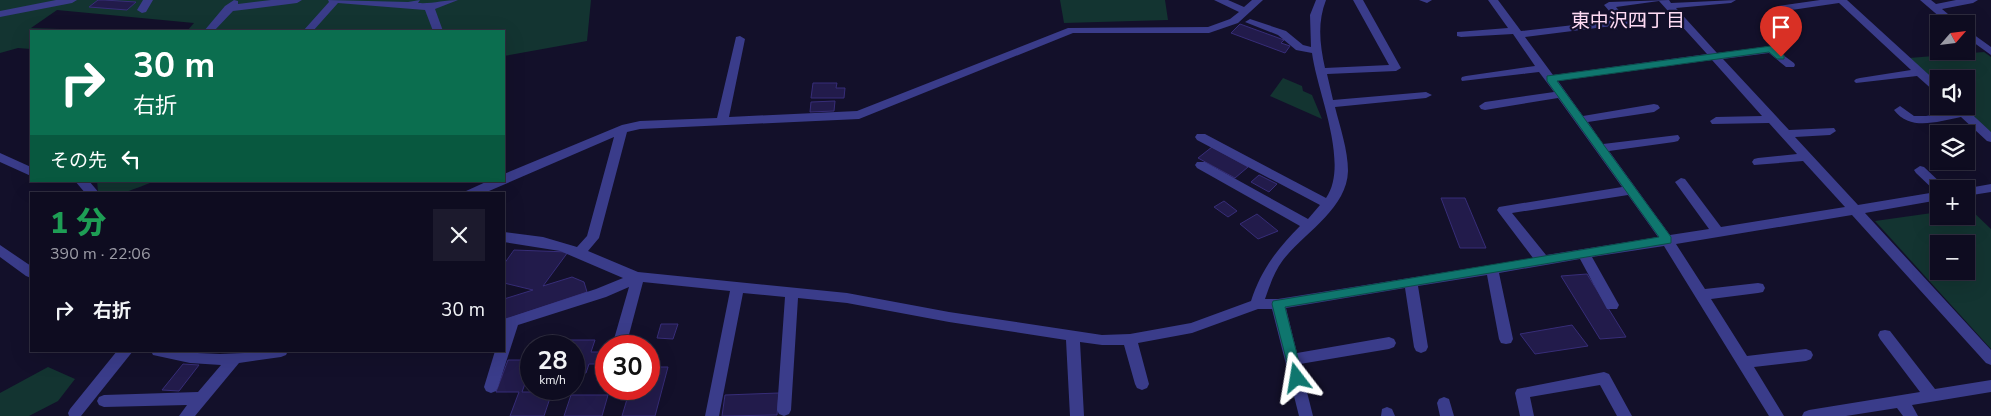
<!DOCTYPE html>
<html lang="ja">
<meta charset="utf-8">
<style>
body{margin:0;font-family:"Nunito Sans","Noto Sans JP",sans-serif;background:#1c1a2d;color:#f1f3f6;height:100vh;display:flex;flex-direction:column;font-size:19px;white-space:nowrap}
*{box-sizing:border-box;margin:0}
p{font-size:16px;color:#9b9ba5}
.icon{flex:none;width:28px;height:28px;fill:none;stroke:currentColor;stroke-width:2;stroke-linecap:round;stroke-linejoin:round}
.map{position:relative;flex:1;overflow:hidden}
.drawer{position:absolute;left:30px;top:192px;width:475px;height:160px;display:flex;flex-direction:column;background:#0e0c20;border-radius:0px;box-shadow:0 5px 20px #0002,0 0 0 1px #2e2c3e}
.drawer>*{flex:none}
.hud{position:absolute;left:30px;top:30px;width:475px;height:152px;border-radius:0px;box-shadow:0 5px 20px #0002,0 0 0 1px #2e2c3e;background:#0b6e4f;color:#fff;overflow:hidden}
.needle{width:32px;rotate:62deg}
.fabs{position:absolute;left:1930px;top:15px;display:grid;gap:10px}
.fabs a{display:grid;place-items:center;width:45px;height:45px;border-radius:0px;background:#0e0c20;box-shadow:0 5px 20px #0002,0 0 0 1px #2e2c3e;font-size:25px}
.speed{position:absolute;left:520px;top:335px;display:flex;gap:10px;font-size:25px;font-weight:700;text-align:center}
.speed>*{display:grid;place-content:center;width:65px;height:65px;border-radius:50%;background:#0e0c20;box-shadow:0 5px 20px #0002,0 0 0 1px #2e2c3e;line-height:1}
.speed small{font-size:12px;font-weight:400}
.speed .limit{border:8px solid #d22;background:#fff;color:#111}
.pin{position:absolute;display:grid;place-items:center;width:42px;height:42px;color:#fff;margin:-51px -21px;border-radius:50% 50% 50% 0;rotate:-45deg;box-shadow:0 0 5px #0007}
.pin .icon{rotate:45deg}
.me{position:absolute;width:55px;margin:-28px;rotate:346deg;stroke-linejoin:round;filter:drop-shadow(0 0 4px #0008)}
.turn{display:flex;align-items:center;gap:18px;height:105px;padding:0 20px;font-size:22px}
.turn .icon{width:65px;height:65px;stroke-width:2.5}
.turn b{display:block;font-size:35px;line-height:42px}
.then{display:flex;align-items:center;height:48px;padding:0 20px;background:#0003;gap:10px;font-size:19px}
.round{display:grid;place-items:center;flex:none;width:52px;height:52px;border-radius:0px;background:#1c1a2d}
.headline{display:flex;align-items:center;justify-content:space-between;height:85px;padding:0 20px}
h1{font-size:30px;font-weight:800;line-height:38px;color:#1e9e55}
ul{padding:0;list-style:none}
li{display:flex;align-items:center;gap:15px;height:65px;padding:0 20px}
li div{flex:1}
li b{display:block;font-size:19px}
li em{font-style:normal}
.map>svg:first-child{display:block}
.green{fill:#133431;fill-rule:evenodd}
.building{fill:#221b4b;stroke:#372d78}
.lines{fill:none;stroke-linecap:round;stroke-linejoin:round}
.minor{fill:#3a3c8a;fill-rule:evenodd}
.route{fill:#0f766e;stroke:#0a4d48}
.labels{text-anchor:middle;stroke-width:4.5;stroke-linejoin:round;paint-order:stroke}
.neighbourhood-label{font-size:19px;fill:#ffdbf4;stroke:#13102a}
</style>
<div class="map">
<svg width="1991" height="416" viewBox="0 0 1991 416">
<rect width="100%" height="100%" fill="#13102a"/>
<path class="green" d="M0 0H591L587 41 504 56V31H187L194 23 57 10 31 28 119 31H31V49L18 48 0 53Z
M1060 0H1165L1168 20 1064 23Z
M1984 52 1991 57V134L1961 106H1966V79H1939V86L1909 58Z
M1283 78 1302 86 1303 91 1312 95 1322 119 1270 96Z
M97 181H155C140 186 113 201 98 191Z
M1969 208 1991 229V349L1875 221 1939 212V216H1966V209ZM1939 244H1966V271H1939Z
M48 367 75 379 58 401 29 416H0V393Z"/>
<path class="building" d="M98 0H104L136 2 127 10 89 7Z
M1240 24 1284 40 1281 43 1290 46 1285 53 1231 33Z
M813 83H837L836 88H845L844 98H811Z
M835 101 834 111 810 112 811 102Z
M1212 147 1248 167 1235 178 1198 158Z
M1259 175 1277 184 1269 192 1251 182Z
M1441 198H1465L1486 248H1460Z
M1224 201 1237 211 1228 217 1214 207Z
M1257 214 1278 231 1258 239 1240 224Z
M514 250 568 252 543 286 572 277 584 282 587 292 504 320V299L533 290 504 283V264Z
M1587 274 1626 337 1600 339 1561 276Z
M661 324H678L673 339 657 338Z
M1572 325 1588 346 1535 354 1520 334Z
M541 340H595L591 352H600L598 359 603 358 601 364H589L586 373H579L582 365H574V346H539Z
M508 360H531V367L522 392H552L544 416H510L519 392H496Z
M183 364 199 365 179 391 162 390Z
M649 367H668L655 416H622L630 389H649Z
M779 393 777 415 722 416 725 395Z
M571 395H608L602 416H564Z"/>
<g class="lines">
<path class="minor" d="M56 0H77L72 3 0 17V11Z
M143 0H153L146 12 142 13 137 10Z
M234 0 238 1V4L271 0H302L297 3 233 11 214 31H204L225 6Z
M328 0 408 2 420 0 418 3C432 4 444 0 458 0L435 9 443 31H433L425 10 338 3 313 31H303L329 2Z
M1214 0H1228L1244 7 1252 0H1263L1238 23 1209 33H1073L859 119 640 129 627 132 599 238 588 251 638 272 847 293 949 312 1102 335 1130 334 1191 323 1251 301C1261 270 1277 249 1300 226L1197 168 1195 165 1197 162H1205L1308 219 1320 205 1197 140 1195 137 1197 134H1205L1326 198C1350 164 1317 92 1312 53L1296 50 1278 35 1245 22 1250 19 1286 31 1303 45 1311 47 1310 15 1316 0H1326C1317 23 1320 45 1325 68L1389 65 1353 0H1363L1401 68 1396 71 1327 74 1333 100 1426 92 1432 95 1426 98 1335 107C1340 127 1348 150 1348 171 1347 209 1304 233 1283 260 1274 272 1270 285 1265 299H1278L1533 258 1499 213 1497 210 1499 207 1622 187 1558 98 1485 110 1481 109 1479 106 1485 102 1554 92 1539 72 1462 81 1461 79 1462 77 1466 76 1535 66 1513 34 1461 37 1457 36V32L1508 28 1488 0H1498L1521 31 1617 20 1604 5 1609 2 1669 0 1671 3 1736 0 1731 3 1676 8 1717 53 1771 46 1794 63 1795 65 1794 67H1786L1769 53 1723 59 1789 130 1834 128 1836 131 1830 135 1795 137 1858 205 1936 192 1916 173 1914 170 1920 166 1924 167 1944 186 1946 189H1939V200L1865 213 1991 350V365L1986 363 1852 215 1676 244 1705 289 1758 283 1763 284 1765 288 1763 292 1758 293 1711 299 1747 356 1806 349 1811 351 1813 355 1811 359 1806 361 1754 367 1784 416H1769L1664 246 1592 257 1619 305 1617 309H1607L1580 259 1499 273 1513 339 1511 343 1506 344 1501 343 1499 339 1487 275 1418 286 1428 347 1426 351 1421 353 1416 351 1414 347 1405 288 1286 308 1297 353 1389 337 1394 339 1396 343 1394 347 1389 349 1300 364 1313 416H1299L1272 309H1258L1192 333 1138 343 1149 384 1147 388 1142 390 1137 388 1135 384 1124 345H1102L1080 342 1084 416H1070L1066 340 949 322 847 303 798 298 791 410 789 414 784 416 779 414 777 410 785 297 743 293 719 416H705L730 291 643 282 626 346H612L629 287 606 297 518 325 498 387 496 391 491 393 486 391 484 387 495 351H504V319L596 289 623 278 560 251 504 242V232L543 237 577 247 587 236 614 137 482 194H464L466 191 488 181H504V174L622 125 640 121 717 118 736 37 740 36 745 39 729 117 857 111 1068 28 1208 27 1230 19 1239 12ZM1659 1 1707 54 1553 75 1525 37 1628 24 1629 22 1616 7ZM1712 60 1762 116 1716 117 1710 121 1712 124 1769 123 1797 154 1758 158 1754 159 1752 162 1754 165 1803 161 1845 207 1721 227 1685 179 1681 178 1675 182 1709 229 1670 235 1609 151 1674 142 1678 141 1680 138 1678 135 1603 144 1588 122 1654 112 1660 108 1658 105 1654 104 1583 116 1558 81ZM1628 195 1658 237 1546 255 1512 213Z
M1419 0H1432L1427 3Z
M1820 0H1847L1939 84V93L1935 92 1917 76 1856 83 1854 81 1856 79 1860 78 1911 70 1839 3 1778 12 1773 9 1778 6Z
M1920 0H1931L1936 4 1956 0H1978L1973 3 1942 9 1960 24H1948Z
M1966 29 1991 47V55L1966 37Z
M1900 106 1914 116H1926L1955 111 1953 106H1963L1991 132V142L1987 141 1961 117C1938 121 1911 132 1894 110Z
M0 153 31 167V176L0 162Z
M75 181H89L100 194H86Z
M1991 184V192L1966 196V189H1963Z
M0 245 31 266V278L26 276 0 257Z
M1885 330 1890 331 1935 389 1991 380V392L1912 405 1918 416H1903L1897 408 1846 416H1802L1804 412 1809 410 1920 392 1880 339 1878 335 1880 331Z
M117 351H133L81 416H69L68 413 70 409Z
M151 351 220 354 288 351 286 355 281 357 239 363 195 416H179L187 405 104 407 99 405 97 401 99 397 104 395 198 392 221 365 190 363 153 355Z
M1604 372 1609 374 1632 416H1617L1600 385 1530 397 1534 416H1520L1515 393 1517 389Z
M1444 397 1449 399 1454 416H1440L1437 403 1439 399Z
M1387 407 1392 409 1395 416H1381L1382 409Z"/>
</g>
<path class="route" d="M1771 46 1784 55V59H1777L1769 52 1557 81 1671 237V243L1285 307 1303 378 1302 382H1292L1272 304 1273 301 1659 237 1547 81V76Z"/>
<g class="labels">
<g class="neighbourhood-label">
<text x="1628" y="27">東中沢四丁目</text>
</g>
</g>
</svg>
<div class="fabs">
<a><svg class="needle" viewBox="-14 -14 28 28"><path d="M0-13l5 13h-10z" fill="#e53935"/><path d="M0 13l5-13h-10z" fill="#9b9ba5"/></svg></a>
<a><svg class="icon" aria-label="sound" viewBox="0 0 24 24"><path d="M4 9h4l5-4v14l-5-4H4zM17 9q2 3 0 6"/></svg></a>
<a><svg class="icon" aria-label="layers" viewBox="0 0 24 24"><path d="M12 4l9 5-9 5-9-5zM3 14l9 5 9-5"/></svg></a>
<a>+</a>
<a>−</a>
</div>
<div class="speed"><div>28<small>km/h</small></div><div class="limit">30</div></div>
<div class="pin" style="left:1781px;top:57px;background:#d93025"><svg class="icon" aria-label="arrive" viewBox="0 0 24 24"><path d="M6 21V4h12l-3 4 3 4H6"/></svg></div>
<svg class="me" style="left:1297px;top:378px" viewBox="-20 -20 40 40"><path d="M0-17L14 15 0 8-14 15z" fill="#0f766e" stroke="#fff" stroke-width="4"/></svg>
<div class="hud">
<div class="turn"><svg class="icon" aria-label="right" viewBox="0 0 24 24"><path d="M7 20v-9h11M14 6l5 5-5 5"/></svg><div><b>30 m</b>右折</div></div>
<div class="then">その先<svg class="icon" aria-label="left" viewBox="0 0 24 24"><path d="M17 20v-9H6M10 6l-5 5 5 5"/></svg></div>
</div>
<section class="drawer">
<div class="headline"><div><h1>1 分</h1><p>390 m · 22:06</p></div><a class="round"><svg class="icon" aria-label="close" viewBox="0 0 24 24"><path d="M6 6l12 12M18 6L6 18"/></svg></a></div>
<ul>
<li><svg class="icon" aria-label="right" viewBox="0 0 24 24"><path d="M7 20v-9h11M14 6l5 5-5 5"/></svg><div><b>右折</b></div><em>30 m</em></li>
</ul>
</section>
</div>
